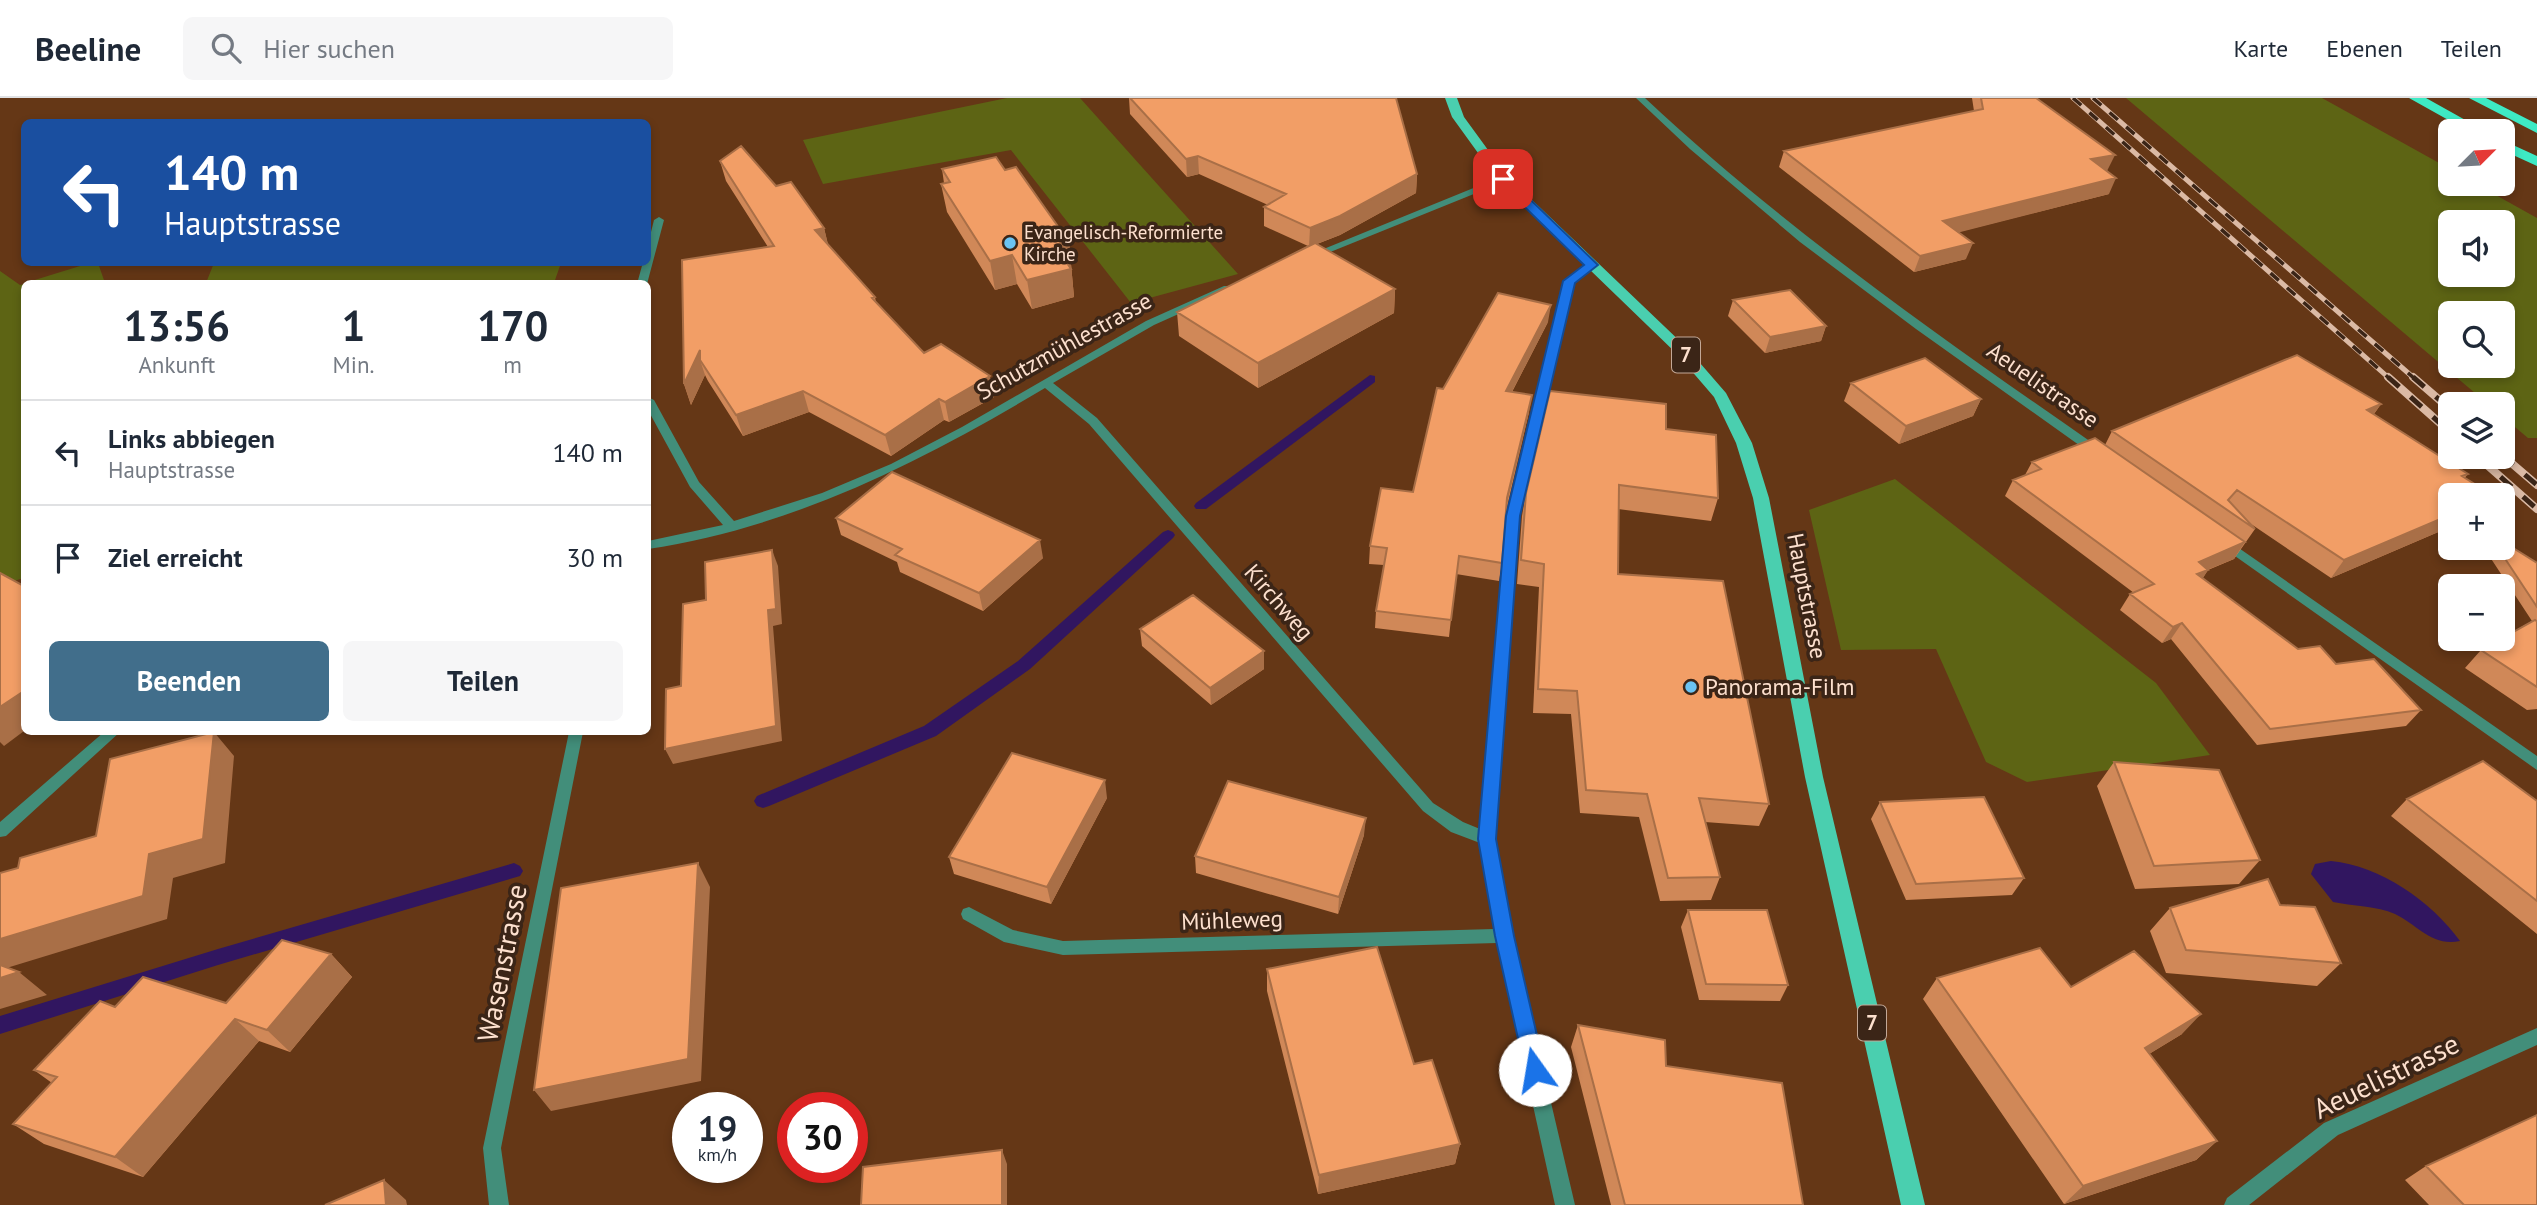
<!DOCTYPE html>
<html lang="de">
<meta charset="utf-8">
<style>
body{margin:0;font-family:"PT Sans",sans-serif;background:#f6f6f7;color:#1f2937;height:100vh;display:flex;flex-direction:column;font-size:26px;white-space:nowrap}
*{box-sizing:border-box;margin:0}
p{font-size:23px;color:#747a83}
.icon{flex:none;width:38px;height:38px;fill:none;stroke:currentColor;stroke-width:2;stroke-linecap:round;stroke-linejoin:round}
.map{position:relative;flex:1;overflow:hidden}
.side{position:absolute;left:21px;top:182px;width:630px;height:455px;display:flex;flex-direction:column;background:#fff;border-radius:10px;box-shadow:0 4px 10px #0003}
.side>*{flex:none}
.banner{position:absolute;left:21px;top:21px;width:630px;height:147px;border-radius:10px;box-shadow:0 4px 10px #0003;background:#1a4fa0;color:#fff;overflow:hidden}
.needle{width:46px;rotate:66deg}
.buttons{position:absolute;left:2438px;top:21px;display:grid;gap:14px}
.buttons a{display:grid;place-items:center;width:77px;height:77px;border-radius:10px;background:#fff;box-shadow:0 4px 10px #0003;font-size:35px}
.speed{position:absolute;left:672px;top:994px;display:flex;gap:14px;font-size:35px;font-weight:700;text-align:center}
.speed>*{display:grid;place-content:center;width:91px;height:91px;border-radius:50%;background:#fff;box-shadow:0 4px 10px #0003;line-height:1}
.speed small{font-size:18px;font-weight:400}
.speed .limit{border:10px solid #d22;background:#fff;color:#111}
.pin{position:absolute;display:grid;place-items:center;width:60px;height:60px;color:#fff;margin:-30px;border-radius:14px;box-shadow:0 4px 10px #0006}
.me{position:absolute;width:77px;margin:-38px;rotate:347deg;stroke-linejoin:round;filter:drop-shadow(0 0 5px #0008)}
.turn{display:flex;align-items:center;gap:24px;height:147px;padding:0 28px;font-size:32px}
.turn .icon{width:91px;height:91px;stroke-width:2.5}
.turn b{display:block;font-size:49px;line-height:60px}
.eta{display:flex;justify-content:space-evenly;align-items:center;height:119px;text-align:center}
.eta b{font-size:42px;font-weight:800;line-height:49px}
.button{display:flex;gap:14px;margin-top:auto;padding:14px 28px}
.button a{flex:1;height:80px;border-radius:10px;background:#416e8b;color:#fff;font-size:28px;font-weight:800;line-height:80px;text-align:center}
.button a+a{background:#f6f6f7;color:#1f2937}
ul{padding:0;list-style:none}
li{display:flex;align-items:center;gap:21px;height:105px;padding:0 28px;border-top:2px solid #e0e1e3}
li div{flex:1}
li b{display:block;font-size:26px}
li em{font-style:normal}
header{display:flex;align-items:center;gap:42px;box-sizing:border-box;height:98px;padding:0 35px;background:#fff;border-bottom:2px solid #e0e1e3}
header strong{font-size:33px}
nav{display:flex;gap:38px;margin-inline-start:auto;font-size:24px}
.search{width:490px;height:63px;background:#f6f6f7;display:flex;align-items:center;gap:18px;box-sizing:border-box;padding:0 24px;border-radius:10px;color:#747a83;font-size:26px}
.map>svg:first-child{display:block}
.green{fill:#5d6414;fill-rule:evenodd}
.water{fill:#311660}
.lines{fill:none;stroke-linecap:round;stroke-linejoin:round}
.stream{fill:#311660;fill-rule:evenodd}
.minor{fill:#428e7a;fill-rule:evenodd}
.primary{fill:#4acfaf;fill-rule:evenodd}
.motorway{fill:#3eeac4;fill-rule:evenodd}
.rail-far1-casing{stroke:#dbbaa5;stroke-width:5}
.rail-casing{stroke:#dbbaa5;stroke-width:8}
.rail-far1{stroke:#3b2517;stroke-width:3.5;stroke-dasharray:11;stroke-linecap:butt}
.rail{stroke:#3b2517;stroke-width:5;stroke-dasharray:15;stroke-linecap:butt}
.wall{fill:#d08858}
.shaded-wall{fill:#a96f47}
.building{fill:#f29e66;stroke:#a96f47;stroke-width:2}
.route{fill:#1a73e8;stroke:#114b97;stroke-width:2}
.poi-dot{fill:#6bc3f2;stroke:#3b2517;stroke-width:2.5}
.labels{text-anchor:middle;stroke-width:7;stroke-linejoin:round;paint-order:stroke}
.far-poi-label{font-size:19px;fill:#fde0ce;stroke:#3b2517;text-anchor:start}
.shield{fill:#3b2517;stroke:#c3a897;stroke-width:2}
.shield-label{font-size:21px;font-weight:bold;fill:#fde0ce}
.street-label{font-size:23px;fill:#fde0ce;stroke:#3b2517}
.poi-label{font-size:23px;fill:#fde0ce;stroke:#3b2517;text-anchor:start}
.near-street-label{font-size:28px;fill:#fde0ce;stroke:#3b2517}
</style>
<header>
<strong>Beeline</strong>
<div class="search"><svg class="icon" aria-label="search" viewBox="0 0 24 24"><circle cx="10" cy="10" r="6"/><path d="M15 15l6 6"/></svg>Hier suchen</div>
<nav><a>Karte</a><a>Ebenen</a><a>Teilen</a></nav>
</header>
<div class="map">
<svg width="2537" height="1107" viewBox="0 0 2537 1107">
<rect width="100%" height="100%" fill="#653716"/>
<path class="green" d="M1007 0H1080L1238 176 1131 205 1011 52 823 86 803 42Z
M2126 0H2322L2450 71V86H2476L2537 120V340H2528L2503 319 2502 306H2488ZM2450 124H2502V177H2450ZM2450 215H2502V268H2450Z
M93 164 98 165 105 185H25Z
M214 165V164L561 165 554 185H206Z
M0 173 20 187 24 186V480L0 487Z
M1895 381 2156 585 2210 657 2027 684 1986 664 1936 551 1841 552 1809 412Z"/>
<path class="water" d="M2331 763C2381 768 2431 803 2460 843 2432 849 2418 827 2395 816 2377 808 2352 808 2333 804L2311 776 2315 766Z"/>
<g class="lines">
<path class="stream" d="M1370 277 1375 278V284L1206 411H1196L1194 408 1196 405Z
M1168 432 1173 434 1175 437 1173 440 1030 571 936 638 769 708 763 710 757 708 754 703 757 698 924 628 1018 563 1163 434Z
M514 765 520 768 523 773 520 778 218 867 0 936V918L218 851Z"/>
<path class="minor" d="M1636 0H1645C1786 132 1943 241 2101 351L2103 354 2101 357H2093L1916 231 1800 144 1690 51Z
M1503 78 1508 81 1506 83 1313 161H1305L1304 159Z
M659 119 664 122 647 186H637L643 164H648V146L654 122Z
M1592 165 1596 166V170L1574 184 1519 418 1495 741 1512 838 1575 1107H1555L1497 845 1063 857 1004 844 963 821 961 816 963 811 969 809 1013 832 1063 843 1494 831 1480 745 1451 734 1423 713 1089 326 1045 290C921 364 791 430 648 451V443L723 427 690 389 648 312V299L654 302 699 384 734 423 822 395 891 366 962 329 1146 223 1224 188H1232V192L1154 227 1053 285 1097 320 1433 705 1463 724 1480 731 1507 418 1564 183Z
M2223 439 2537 658V672L2218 446 2217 443 2218 440Z
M104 634H120L6 738 0 739V724Z
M569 634H583L501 1050 509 1107H489L483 1050Z
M2537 930V947L2338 1037 2249 1107H2224L2227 1100 2324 1025Z"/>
<path class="primary" d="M1445 0H1457L1464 19 1507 78 1687 250 1726 295 1752 345 1769 400 1823 679 1925 1107H1901L1805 679 1753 400 1736 345 1714 299 1677 256 1499 84 1452 19Z"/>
<path class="motorway" d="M2409 0H2426L2485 33H2468Z
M2469 0H2486L2537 26V35Z
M2502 42 2537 58V68L2502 52Z"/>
<g class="rail-far1-casing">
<path id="rail-far1" d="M2073 0 2390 281
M2093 0 2415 281"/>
</g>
<g class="rail-casing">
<path id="rail" d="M2388 279 2450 334
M2413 279 2450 311
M2502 357 2537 387
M2478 359 2537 411"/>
</g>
<use href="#rail-far1" class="rail-far1"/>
<use href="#rail" class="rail"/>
</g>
<path class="wall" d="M1129 0H1396L1417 76 1416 95 1340 137 1317 146 1395 191 1394 215 1258 290 1179 238 1177 214 1308 148 1264 128V109L1268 107 1199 76 1187 79 1130 16Z
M1972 0H2036L2107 73 2109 96 1958 134 1966 161 1914 174 1779 69 1784 53 1974 13Z
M720 63 776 88 824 130 828 147 875 199 876 205 924 255 994 299 949 324 944 322 891 358 809 314 743 338 708 283 705 277 691 307 684 286 768 149 726 83Z
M942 71 1005 72 1069 144 1074 199 1032 211 1017 186 995 192 947 114 941 86 944 85Z
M1733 202 1826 228 1821 243 1765 255 1728 218Z
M1548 224 1512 294 1529 314 1507 409 1502 465 1499 483 1456 476 1449 539 1375 530 1376 513 1384 467 1369 466 1370 448 1413 394 1443 291Z
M1851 285 1981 301 1973 318 1899 346 1844 303Z
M2381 306 2374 316 2468 376 2450 397V429L2331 480 2251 426 2255 431 2234 461 2208 472 2202 481 2298 551 2336 566 2421 612 2406 628 2257 647 2171 541 2162 545 2120 512 2130 496 2134 495 2005 398 2013 382 2025 377 2032 364 2105 347 2112 333Z
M1666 331 1718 400 1711 423 1618 411V476L1769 706 1759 728 1705 724 1720 779 1711 802 1660 803 1639 719 1580 715 1571 616 1533 615 1539 489 1517 486 1522 418 1526 395Z
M836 420 1043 460 983 513 900 474 897 464 841 437Z
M2484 450H2502L2537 465V611L2527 612 2465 570 2481 552 2532 523Z
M1140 531 1264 571 1211 607 1142 548Z
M2114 664 2260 762 2239 786 2135 791 2097 688Z
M1107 700 1051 806 954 776 949 759Z
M2407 701 2537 703V836L2391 718Z
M1880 704 2024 780 2012 797 1906 802 1871 721Z
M1364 737 1338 816 1196 775 1195 758Z
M2280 807 2341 865 2317 888 2166 875 2150 833 2170 810Z
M1688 812 1788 887 1780 903 1699 902 1681 829Z
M331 856 352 879 290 954 259 943 143 1079 44 1046 13 1026 52 985 34 972 115 909 226 905Z
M1267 871 1414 966 1460 1046 1455 1066 1318 1096 1267 893Z
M1937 880 2071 889 2182 936 2149 956 2217 1043 2196 1062 2064 1106 1923 901Z
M1578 927 1666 968 1803 1107H1611L1571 949Z
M2426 1068 2537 1107H2429L2405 1082Z"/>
<path class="shaded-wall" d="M2115 57 2107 73 2091 61Z
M1198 58 1199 76 1187 79 1186 61Z
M1417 76 1416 95 1340 137 1309 149 1310 130Z
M2116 80 2109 96 1937 140 1943 123Z
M824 130 829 150 815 132Z
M1069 144 1074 199 1032 211 1027 182 1055 147Z
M1973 145 1966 161 1914 174 1920 158Z
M1012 157 1017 186 995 192 990 163Z
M1395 191 1394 215 1258 290V265Z
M1551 207 1548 224 1503 311 1506 293Z
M1826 228 1821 243 1765 255 1770 239Z
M700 252V262L705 277 691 307 684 286Z
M990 278 994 299 949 324 945 304Z
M803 293 809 314 743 338 736 317Z
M1532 297 1529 314 1504 417 1507 400Z
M939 301 944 322 891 358 885 337Z
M1981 301 1973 318 1899 346 1906 328Z
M2381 306 2369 323 2367 312Z
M2450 417V429L2331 480 2344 462Z
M1040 442 1043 460 983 513 979 495Z
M2245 444 2234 461 2202 474 2208 472 2198 488 2186 492 2199 464Z
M772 452 778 468 782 526 773 528 782 643 673 666 665 651 768 512Z
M2182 525 2171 541 2162 545 2173 529Z
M1264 553V571L1211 607 1210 590Z
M24 593V633L4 648 0 644V609Z
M214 634 234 658 225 765 173 780 167 821 0 872V841L149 756Z
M1105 682 1107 700 1051 806 1047 789Z
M1366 720 1364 737 1338 816 1339 799Z
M698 765 710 789 701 983 551 1013 534 992Z
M331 856 352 879 290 954 267 932Z
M19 874 47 897 0 911V880Z
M2201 916 2182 936 2126 970 2145 950Z
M235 921 259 943 143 1079 115 1059Z
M2217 1043 2196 1062 2064 1106 2083 1088Z
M1460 1046 1455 1066 1318 1096 1319 1077Z
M1002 1052 1007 1066V1107H1002Z
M384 1082 406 1102 407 1107H386Z"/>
<path class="building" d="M1130 0H1396L1417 76 1340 118 1310 130 1264 109 1286 96 1198 58 1186 61Z
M1981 0H2036L2115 57 2091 61 2116 80 1943 123 1973 145 1920 158 1784 53 1983 11Z
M741 48 776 88 791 84 824 130 815 132 875 199 872 200 924 255 941 246 990 278 945 304 939 301 885 337 803 293 736 317 700 262V252L684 286 682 162 774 148 720 63Z
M996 59 1005 72 1016 69 1069 144 1055 147 1071 171 1027 182 1012 157 990 163 941 86 950 84 942 71Z
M1315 145 1395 191 1258 265 1177 214Z
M1790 192 1826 228 1770 239 1733 202Z
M1498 195 1551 207 1506 293 1532 297 1507 400 1502 465 1459 458 1451 522 1376 513 1387 450 1370 448 1381 390 1413 394 1437 290 1443 291Z
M2297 257 2381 306 2367 312 2468 376 2462 378 2492 397H2450V417L2344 462 2237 392 2228 402 2255 431 2112 333Z
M1925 260 1981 301 1906 328 1851 285Z
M1550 293 1666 306V331L1716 337 1718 400 1619 387 1618 476 1723 483 1769 706 1699 700 1720 779 1668 780 1647 696 1586 692 1577 593 1538 591 1544 466 1521 462 1526 395Z
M2095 340 2245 444 2199 464 2208 472 2197 476 2298 551 2320 548 2336 566 2374 561 2421 612 2270 631 2182 525 2173 529 2130 496 2154 486 2013 382 2041 371 2032 364Z
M892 374 1040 442 979 495 895 457 902 451 836 420Z
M2502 443 2537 465V509L2498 450H2502Z
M772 452 776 511 768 512 776 628 665 651 666 591 681 588 683 506 706 502 705 464Z
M0 475 24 488V593L0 609Z
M1193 497 1264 553 1210 590 1140 531Z
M2535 522 2537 523V589L2481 552Z
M214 634 203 741 149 756 143 798 0 841V775L18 770 20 760 96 738 110 661Z
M1012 655 1105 682 1047 789 949 759Z
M2483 663 2537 703V803L2407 701Z
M2114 664 2219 672 2260 762 2154 768Z
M1228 683 1366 720 1339 799 1195 758Z
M1984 699 2024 780 1916 786 1880 704Z
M698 765 688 961 534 992 561 790Z
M2268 781 2280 807 2315 809 2341 865 2186 852 2170 810Z
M1688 812H1767L1788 887 1706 886Z
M282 842 331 856 267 932 235 921 115 1059 13 1026 57 979 34 972 100 903 115 909 143 879 226 905Z
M1377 849 1414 966 1432 962 1460 1046 1319 1077 1267 871Z
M2040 850 2071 889 2134 853 2201 916 2145 950 2217 1043 2083 1088 1937 880Z
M0 867 19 874 0 880Z
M1578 927 1665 942 1666 968 1782 985 1803 1107H1625Z
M2537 1017V1107H2464L2426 1068Z
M1002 1052V1107H861L863 1069Z
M384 1082 386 1107H325Z"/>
<path class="route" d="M1499 79H1507L1598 167 1575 185 1520 418 1496 741 1514 838 1545 972 1542 979 1535 982 1528 979 1525 972 1495 838 1478 741 1506 418 1563 183 1584 167 1499 84Z"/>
<g class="poi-dot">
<circle cx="1010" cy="145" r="7"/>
<circle cx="1691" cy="589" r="7"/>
</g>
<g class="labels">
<g class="far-poi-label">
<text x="1024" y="141">Evangelisch-Reformierte<tspan x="1024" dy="22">Kirche</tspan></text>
</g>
<g class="shield">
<rect x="1672" y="239.5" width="28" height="35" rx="5"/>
<rect x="1858" y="907.5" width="28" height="35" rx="5"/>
</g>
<g class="shield-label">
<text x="1686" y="264">7</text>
<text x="1872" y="932">7</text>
</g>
<g class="street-label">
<text transform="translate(1064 248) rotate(-29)" y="8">Schutzmühlestrasse</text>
<text transform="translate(2043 287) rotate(35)" y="8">Aeuelistrasse</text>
<text transform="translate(1807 498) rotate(79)" y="8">Hauptstrasse</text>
<text transform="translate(1279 504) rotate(49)" y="8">Kirchweg</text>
<text transform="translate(1232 822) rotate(-2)" y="8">Mühleweg</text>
</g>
<g class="poi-label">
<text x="1705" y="597">Panorama-Film</text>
</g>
<g class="near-street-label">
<text transform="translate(502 865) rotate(-79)" y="10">Wasenstrasse</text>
<text transform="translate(2386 978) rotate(-26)" y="10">Aeuelistrasse</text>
</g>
</g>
</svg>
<div class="buttons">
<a><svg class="needle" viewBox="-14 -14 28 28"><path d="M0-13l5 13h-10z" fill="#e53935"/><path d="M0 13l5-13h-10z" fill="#747a83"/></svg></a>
<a><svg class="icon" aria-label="sound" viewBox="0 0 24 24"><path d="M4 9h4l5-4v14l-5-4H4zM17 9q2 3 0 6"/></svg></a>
<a><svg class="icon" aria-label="search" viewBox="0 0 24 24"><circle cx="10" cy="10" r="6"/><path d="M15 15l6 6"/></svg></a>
<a><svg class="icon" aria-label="layers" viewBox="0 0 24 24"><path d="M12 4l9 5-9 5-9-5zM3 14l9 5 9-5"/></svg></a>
<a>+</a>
<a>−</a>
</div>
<div class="speed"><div>19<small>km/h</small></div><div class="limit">30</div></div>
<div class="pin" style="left:1503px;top:81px;background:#d93025"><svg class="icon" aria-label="arrive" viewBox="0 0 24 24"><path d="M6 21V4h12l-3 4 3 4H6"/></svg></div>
<svg class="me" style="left:1535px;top:972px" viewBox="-20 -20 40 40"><circle r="19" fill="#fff"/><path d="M0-13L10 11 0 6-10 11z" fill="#1a73e8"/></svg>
<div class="banner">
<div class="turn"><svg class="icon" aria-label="left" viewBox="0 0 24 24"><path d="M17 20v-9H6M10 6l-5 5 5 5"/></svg><div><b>140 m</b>Hauptstrasse</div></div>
</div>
<section class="side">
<div class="eta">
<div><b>13:56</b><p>Ankunft</p></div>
<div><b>1</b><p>Min.</p></div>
<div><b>170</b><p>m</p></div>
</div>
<ul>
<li><svg class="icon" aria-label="left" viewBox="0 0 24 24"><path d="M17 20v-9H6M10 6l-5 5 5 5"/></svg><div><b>Links abbiegen</b><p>Hauptstrasse</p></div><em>140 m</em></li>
<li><svg class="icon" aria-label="arrive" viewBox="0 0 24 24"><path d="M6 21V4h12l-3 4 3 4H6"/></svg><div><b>Ziel erreicht</b></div><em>30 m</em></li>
</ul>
<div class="button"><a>Beenden</a><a>Teilen</a></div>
</section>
</div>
